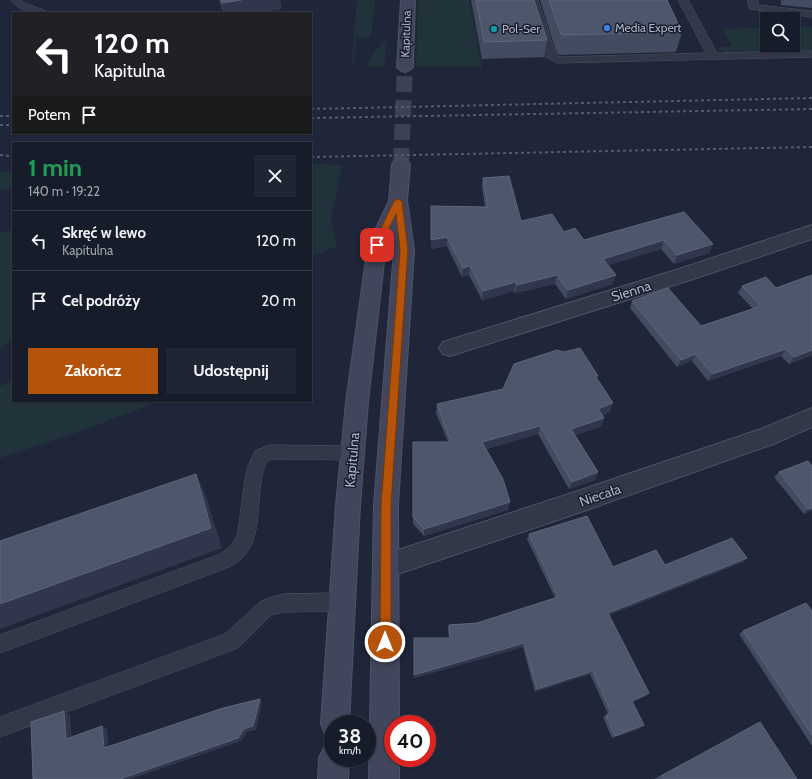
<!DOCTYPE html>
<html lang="pl">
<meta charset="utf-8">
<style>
body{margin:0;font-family:Cabin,sans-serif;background:#202533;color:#f1f3f6;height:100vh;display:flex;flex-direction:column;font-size:15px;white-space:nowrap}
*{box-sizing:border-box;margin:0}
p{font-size:13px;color:#9ea1a9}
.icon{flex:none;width:22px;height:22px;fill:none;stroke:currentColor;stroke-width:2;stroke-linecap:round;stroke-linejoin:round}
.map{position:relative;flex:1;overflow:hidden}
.drawer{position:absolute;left:12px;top:142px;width:300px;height:260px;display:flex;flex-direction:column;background:#171c2b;border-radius:0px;box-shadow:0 1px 3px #0004,0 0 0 1px #363a47}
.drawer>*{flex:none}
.top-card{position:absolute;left:12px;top:12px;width:300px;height:122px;border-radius:0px;box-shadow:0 1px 3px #0004,0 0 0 1px #363a47;background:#202124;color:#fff;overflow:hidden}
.tools{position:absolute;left:760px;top:12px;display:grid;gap:8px}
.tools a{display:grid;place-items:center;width:40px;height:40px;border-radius:0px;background:#171c2b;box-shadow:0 1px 3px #0004,0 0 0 1px #363a47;font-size:20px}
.speed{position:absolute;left:324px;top:715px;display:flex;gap:8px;font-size:20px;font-weight:700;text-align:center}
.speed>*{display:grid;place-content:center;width:52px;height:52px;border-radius:50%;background:#171c2b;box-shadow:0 1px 3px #0004,0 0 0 1px #363a47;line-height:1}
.speed small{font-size:10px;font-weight:400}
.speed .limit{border:6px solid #d22;background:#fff;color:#111}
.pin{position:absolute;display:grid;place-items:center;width:34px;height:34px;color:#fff;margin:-17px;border-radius:8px;box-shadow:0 2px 6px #0006}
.me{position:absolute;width:44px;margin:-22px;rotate:0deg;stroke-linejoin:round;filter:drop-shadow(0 0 3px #0008)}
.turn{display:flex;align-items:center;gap:14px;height:84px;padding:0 16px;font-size:18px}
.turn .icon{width:52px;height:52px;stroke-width:2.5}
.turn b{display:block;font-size:28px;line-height:34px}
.then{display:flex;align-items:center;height:38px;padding:0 16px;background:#0003;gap:8px;font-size:15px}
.round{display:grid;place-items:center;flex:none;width:42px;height:42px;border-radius:0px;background:#202533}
.summary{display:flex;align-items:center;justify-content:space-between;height:68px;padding:0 16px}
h1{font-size:24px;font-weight:700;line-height:30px;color:#1e9e55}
.button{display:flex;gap:8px;margin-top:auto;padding:8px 16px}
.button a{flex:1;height:46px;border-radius:0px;background:#b45309;color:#fff;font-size:16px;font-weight:700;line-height:46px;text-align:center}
.button a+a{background:#202533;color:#f1f3f6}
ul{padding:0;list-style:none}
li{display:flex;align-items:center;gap:12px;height:60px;padding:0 16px;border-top:1px solid #363a47}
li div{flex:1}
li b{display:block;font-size:15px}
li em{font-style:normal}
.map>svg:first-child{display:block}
.green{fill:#21333a}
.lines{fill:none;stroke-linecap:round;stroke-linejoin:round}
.secondary-tunnel{stroke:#3b4255;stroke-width:16;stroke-dasharray:16 8;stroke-linecap:butt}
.lane-casing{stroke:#4e5364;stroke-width:1}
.street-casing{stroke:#4e5364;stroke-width:2}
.secondary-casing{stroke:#4e5364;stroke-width:2}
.lane{fill:#333849;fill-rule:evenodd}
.street{fill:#333849;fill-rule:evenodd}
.secondary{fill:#41465c;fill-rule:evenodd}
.rail{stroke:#555b70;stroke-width:2;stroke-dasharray:3 3;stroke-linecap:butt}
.wall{fill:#434b61}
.shaded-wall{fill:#30374c}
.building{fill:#4e566c;stroke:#5d657a}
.route{fill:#b45309;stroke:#753606}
.shop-dot{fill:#3f7fe0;stroke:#191e2d;stroke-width:1.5}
.culture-dot{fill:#0f9aa8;stroke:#191e2d;stroke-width:1.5}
.labels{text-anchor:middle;stroke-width:3;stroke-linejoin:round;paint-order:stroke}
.far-poi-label{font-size:12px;fill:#adb3c6;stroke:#191e2d;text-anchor:start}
.far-street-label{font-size:12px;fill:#adb3c6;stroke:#191e2d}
.street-label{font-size:14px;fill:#adb3c6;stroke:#191e2d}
</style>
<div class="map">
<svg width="812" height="779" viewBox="0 0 812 779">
<rect width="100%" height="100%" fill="#1f2639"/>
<path class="green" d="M357 0H375L371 35 367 38H359L357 36 353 67 351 69Z
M418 0H469L482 67H416Z
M793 27H812V51C794 52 730 57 718 49L720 47 732 46 722 29 767 28V45H793Z
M387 37 384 67H366L372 56Z
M311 164 342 165 331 219 337 246 312 256Z
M0 172H13V188L0 191Z
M13 230V339L0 349V232Z
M13 380V401H160L87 429 0 458V386Z"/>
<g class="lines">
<path class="secondary-tunnel" d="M401 164 405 67"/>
<g class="lane-casing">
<path id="lane" d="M11 0H21L22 2 46 11 48 13C35 13 19 12 11 0Z
M528 0H538L556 55 559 57 706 53 678 0H688L717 53 812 51V57L557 63 546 57Z
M748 0H758V5L812 11V17L750 9Z
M271 445 353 446 359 448 361 453 359 458 353 460 272 459 267 461C250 498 272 551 224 569L0 653V635L218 555C228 549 234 544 238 532L245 479 248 466 255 451Z
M342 593 348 596 351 602 348 608 342 611 283 612 271 615 238 648 0 737V717L225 634 260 602 266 599 283 594Z"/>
</g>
<g class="street-casing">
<path id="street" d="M812 225V239L693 279 450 356 443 354 439 348 443 342 679 269Z
M812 408V427L776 443 584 511 386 578 377 575 373 566 377 557 386 554 584 489 761 429Z"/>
</g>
<g class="secondary-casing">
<path id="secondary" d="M401 0H415L413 67 410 70 405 72 400 70 397 67Z
M401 158 407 160 410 164 407 201 414 250 398 505 399 724H393V758H399V779H369L374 505 394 250 392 232 386 245 368 402 360 505 349 724H333V738L325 734 321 724 336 505 346 402 368 245 389 201 392 164 395 160Z
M333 744V758H349L348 779H318L319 758 324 748Z"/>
</g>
<use href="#lane" class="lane"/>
<use href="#street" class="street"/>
<use href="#secondary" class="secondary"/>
<path class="rail" d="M311 109 812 98
M0 116H13
M311 118 812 109
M0 125H13
M0 155 13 156
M311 157 812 147"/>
</g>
<path class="wall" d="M219 0H280L281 9 255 13H224Z
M471 0H534L547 40 544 57 482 59Z
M540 0H667L682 32 676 52 559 55 557 54Z
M781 0H812V8L781 5Z
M483 178 521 221 564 232 584 240 684 212 713 244 709 253 674 264 661 249 608 265 613 284 566 299 555 284 515 293 514 291 482 300 469 275 462 277 447 246 431 249V206L485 207 482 187Z
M812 275V355L789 364 781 356 708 381 692 361 677 367 630 308 632 301 701 326 753 309 738 293 742 286 776 288Z
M597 379 610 412 602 415 604 418 601 427 575 435 598 472 595 480 569 489 538 434 486 449 508 510 424 536 413 524V442H448L436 413 437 404Z
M812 466V510L804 514 774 477 779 472Z
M529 534 613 567 665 565 747 558 743 562 609 615 649 693 646 696 632 702 641 728 612 738 603 717 606 715 608 714 590 674 535 692 523 647 414 678V638H449L448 629 449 625 477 623 555 598 527 539Z
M812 611V746L739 634 743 631Z
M749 728 797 779H654Z"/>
<path class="shaded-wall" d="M241 0H280L281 9 255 13H224L222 3Z
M447 237V246L431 249V240Z
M664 240 661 249 600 268 603 259Z
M713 244 709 253 674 264 677 255Z
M470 266 469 275 462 277 463 268Z
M557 275 555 284 515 293 517 285Z
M616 275 613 284 566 299 568 290Z
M516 282 514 291 482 300 483 291Z
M786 349 781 356 708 381 712 374Z
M812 350V355L789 364 794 357Z
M696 354 692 361 677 367 681 360Z
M613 403 610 412 595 417 598 409Z
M604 418 601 427 568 437 571 429Z
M540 426 538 434 481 451 482 442Z
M598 472 595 480 569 489 572 482Z
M196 474 206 496 222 548 0 629V604Z
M510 502 508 510 424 536V529Z
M812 508V510L804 514 808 509Z
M747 558 743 562 605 617 608 613Z
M524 643 523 647 414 678V675Z
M593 671 590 674 535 692 537 689Z
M649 693 646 696 629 703 632 701Z
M260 699 262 702 256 730 247 732 241 741 131 779H120Z
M64 711 70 715 72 742 66 739Z
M644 725 641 728 612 738 615 736Z
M102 726 107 729 109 751 104 748Z"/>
<path class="building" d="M221 0H241L222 3Z
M476 0H534L547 40 484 42Z
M549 0H667L682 32 563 35 561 34Z
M509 176 521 221 552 214 564 232 575 228 584 240 684 212 713 244 677 255 664 240 603 259 616 275 568 290 557 275 517 285 516 282 483 291 470 266 463 268 447 237 431 240V206L488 207 483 178Z
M812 275V350L794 357 786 349 712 374 696 354 681 360 632 301 668 288 701 326 761 306 742 286 766 277 776 288Z
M580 348 598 376 596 377 613 403 598 409 604 418 571 429 598 472 572 482 540 426 482 442 503 479 510 502 424 529 413 517V442H451L437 404 503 389 514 364 557 350 564 352Z
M808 461 812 466V508L808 509 779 472Z
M196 474 211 528 0 604V541Z
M587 516 613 567 656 550 665 565 732 538 747 558 608 613 649 693 632 701 644 725 615 736 606 715 611 712 593 671 537 689 524 643 414 675V638H450L449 625 477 623 558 597 529 534Z
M806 603 812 611V735L743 631Z
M260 699 253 726 244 729 238 738 120 779H33L31 722 64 711 66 739 102 726 104 748 223 708Z
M760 722 797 779H663L661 776Z"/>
<path class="route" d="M398 199 402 201 408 250 391 505V642L389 646 385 647 381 646 380 642 381 505 400 250 396 214 380 247H374L373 245 394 201Z"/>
<circle class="shop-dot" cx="607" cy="28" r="4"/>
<circle class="culture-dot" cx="494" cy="29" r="4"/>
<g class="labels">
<g class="far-poi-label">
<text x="615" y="32">Media Expert</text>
<text x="502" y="33">Pol-Ser</text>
</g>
<g class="far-street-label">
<text transform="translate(406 34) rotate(-88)" y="4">Kapitulna</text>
</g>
<g class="street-label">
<text transform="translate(631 291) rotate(-17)" y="5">Sienna</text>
<text transform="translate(352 460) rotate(-85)" y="5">Kapitulna</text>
<text transform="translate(600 495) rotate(-19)" y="5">Niecała</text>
</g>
</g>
</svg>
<div class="tools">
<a><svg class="icon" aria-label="search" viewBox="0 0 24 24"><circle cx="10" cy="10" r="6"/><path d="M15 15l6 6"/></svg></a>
</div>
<div class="speed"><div>38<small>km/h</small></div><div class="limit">40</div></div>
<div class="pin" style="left:377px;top:245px;background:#d93025"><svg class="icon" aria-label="arrive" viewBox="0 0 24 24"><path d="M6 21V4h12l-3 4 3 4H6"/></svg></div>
<svg class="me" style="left:385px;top:642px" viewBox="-20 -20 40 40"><circle r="17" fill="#b45309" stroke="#fff" stroke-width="3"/><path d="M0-11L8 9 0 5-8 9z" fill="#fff"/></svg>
<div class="top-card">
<div class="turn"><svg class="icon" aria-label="left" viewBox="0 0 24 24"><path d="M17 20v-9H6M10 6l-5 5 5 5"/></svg><div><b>120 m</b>Kapitulna</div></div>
<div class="then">Potem<svg class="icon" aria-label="arrive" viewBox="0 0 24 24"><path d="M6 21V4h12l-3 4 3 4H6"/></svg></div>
</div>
<section class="drawer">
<div class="summary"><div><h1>1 min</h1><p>140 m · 19:22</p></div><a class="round"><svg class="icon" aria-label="close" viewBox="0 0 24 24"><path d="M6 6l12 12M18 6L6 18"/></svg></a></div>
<ul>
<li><svg class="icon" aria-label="left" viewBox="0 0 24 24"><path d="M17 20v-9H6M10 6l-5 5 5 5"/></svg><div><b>Skręć w lewo</b><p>Kapitulna</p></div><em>120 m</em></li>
<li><svg class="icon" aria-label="arrive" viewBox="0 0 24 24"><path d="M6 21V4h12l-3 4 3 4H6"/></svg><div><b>Cel podróży</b></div><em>20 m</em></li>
</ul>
<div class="button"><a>Zakończ</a><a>Udostępnij</a></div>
</section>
</div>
